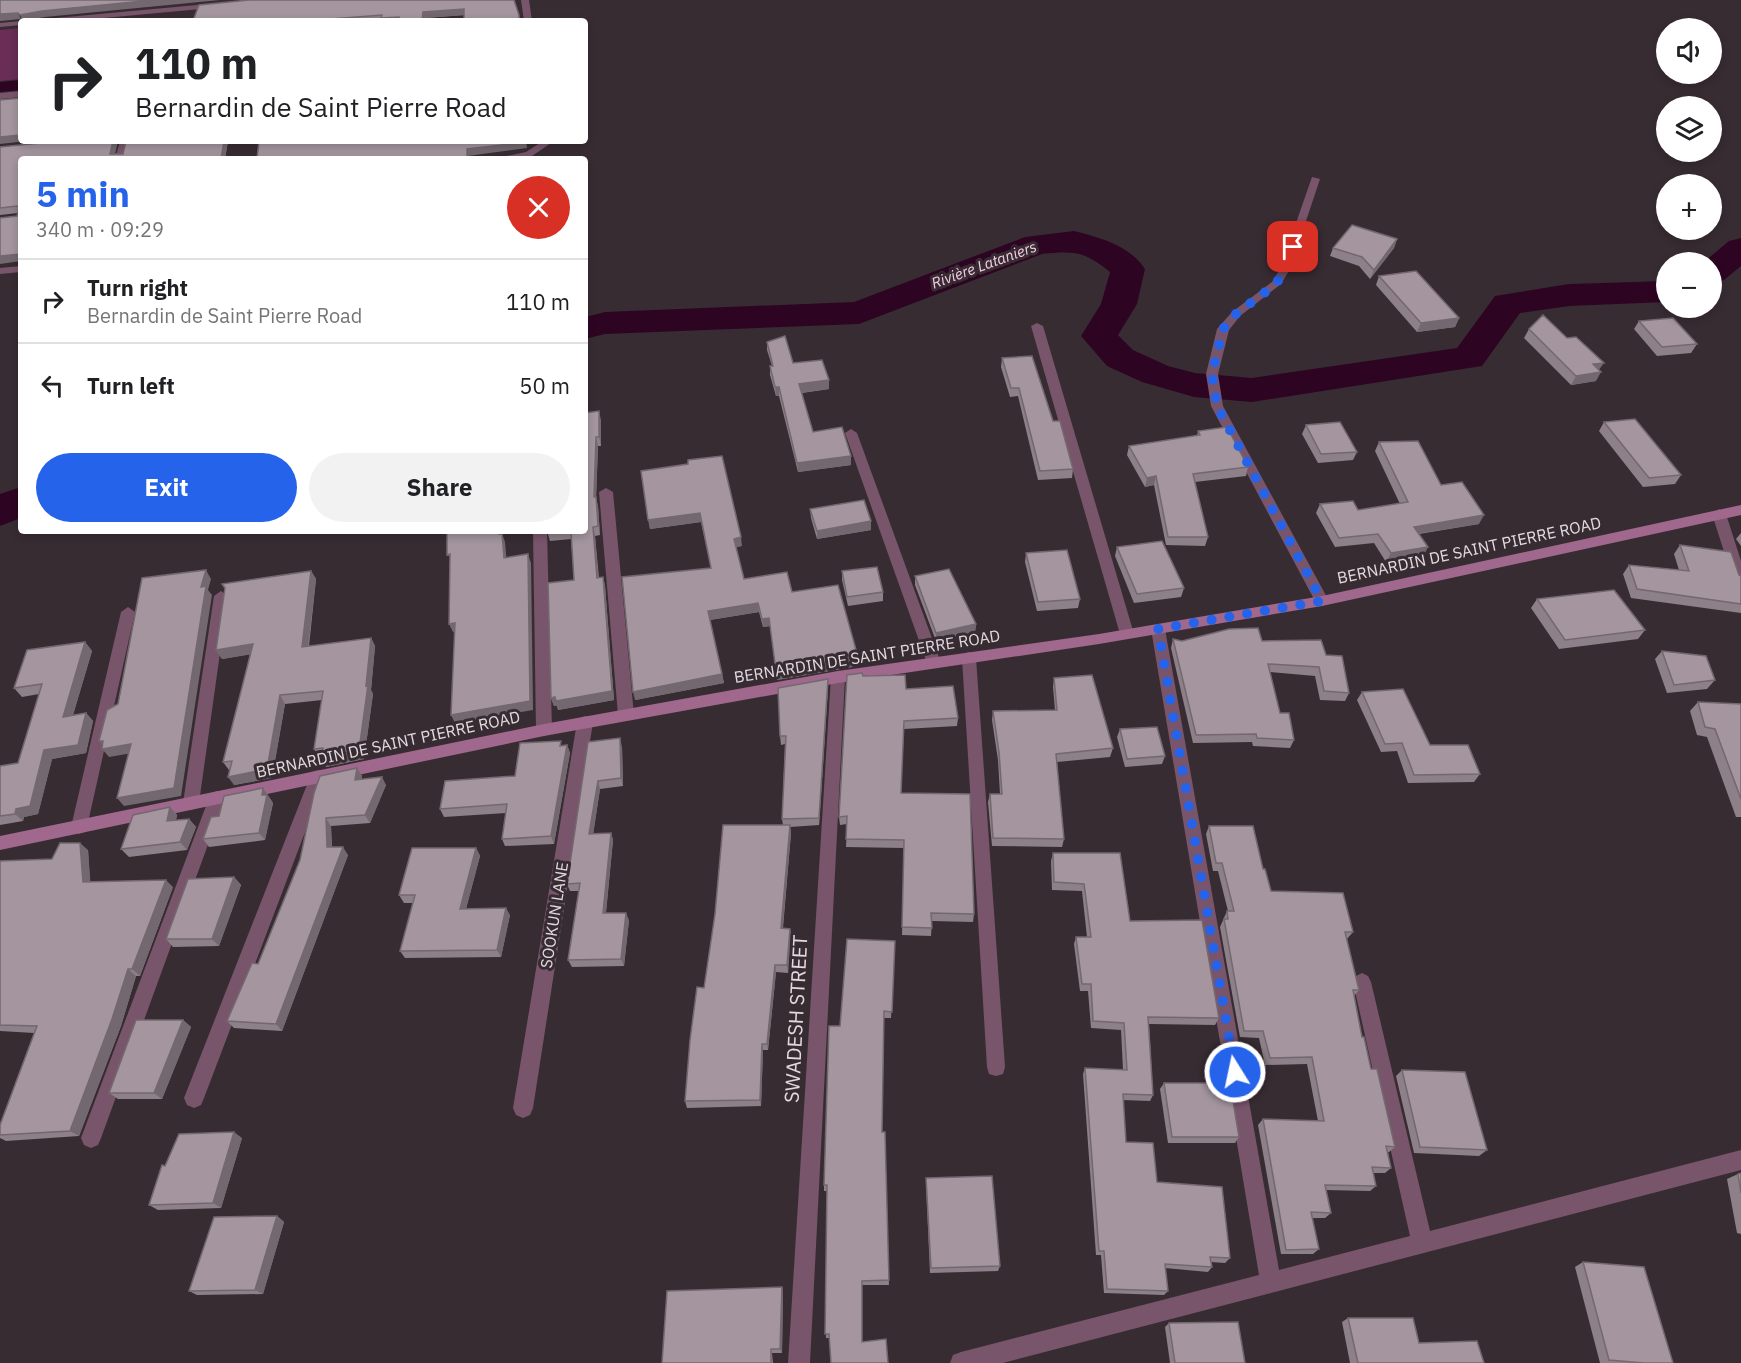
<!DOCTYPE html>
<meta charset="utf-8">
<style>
body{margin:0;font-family:"IBM Plex Sans",sans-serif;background:#f2f2f2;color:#202124;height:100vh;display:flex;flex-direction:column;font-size:22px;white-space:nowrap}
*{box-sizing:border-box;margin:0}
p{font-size:20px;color:#757577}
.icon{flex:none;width:33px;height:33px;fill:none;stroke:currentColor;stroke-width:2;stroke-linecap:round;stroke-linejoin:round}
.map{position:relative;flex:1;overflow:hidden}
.panel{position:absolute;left:18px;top:156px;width:570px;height:378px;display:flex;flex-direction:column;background:#fff;border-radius:6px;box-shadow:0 3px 9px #0003}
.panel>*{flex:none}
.banner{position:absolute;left:18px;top:18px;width:570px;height:126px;border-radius:6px;box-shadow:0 3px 9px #0003;background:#fff;color:#202124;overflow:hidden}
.fabs{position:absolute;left:1656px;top:18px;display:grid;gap:12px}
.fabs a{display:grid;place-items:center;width:66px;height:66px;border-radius:50%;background:#fff;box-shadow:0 3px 9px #0003;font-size:30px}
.pin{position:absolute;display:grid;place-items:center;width:51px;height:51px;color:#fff;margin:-26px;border-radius:12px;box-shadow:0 3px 9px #0006}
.me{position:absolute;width:66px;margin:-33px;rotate:350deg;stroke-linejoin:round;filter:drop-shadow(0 0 4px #0008)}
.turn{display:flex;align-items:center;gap:21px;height:126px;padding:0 18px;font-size:27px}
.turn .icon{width:78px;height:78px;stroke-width:2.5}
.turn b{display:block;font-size:42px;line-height:51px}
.round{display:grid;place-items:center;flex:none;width:63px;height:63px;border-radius:32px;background:#f2f2f2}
.overview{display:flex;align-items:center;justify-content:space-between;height:102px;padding:0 18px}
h1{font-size:36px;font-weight:700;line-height:45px;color:#2563eb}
.primary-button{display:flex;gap:12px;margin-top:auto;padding:12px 18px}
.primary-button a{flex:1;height:69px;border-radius:36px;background:#2563eb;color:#fff;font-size:24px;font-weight:700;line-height:69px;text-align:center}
.primary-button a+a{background:#f2f2f2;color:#202124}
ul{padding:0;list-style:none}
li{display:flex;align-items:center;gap:18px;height:84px;padding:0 18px;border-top:2px solid #e0e0e0}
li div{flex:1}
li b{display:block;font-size:22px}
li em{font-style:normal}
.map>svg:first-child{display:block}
.green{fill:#692d56}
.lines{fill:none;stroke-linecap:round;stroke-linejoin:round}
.canal{fill:#2d0522;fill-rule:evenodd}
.river{fill:#2d0522;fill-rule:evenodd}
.minor{fill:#78556b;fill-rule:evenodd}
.secondary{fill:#a0688c;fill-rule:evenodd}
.wall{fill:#8d8088}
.shaded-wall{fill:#73686f}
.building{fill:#a4959e;stroke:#73686f;stroke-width:1.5}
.route{stroke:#2563eb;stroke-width:10;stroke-dasharray:0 18}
.labels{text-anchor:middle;stroke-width:6;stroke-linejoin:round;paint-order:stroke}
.far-water-label{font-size:15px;font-style:italic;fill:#f9cce8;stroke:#382c33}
.street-label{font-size:16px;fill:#e2dade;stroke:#382c33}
.near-street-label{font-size:20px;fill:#e2dade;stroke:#382c33}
</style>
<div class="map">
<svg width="1741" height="1363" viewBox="0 0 1741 1363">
<rect width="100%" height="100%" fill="#382c33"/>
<path class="green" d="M21 28V79L0 81V30Z"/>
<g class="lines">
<path class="canal" d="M21 80V90L0 92V82Z"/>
<path class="river" d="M1074 231C1101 238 1129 245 1145 269L1137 304 1118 335 1133 350 1168 366 1195 373 1252 378 1457 348 1495 296 1569 284 1666 281V302L1569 306 1520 313 1482 366 1252 402 1194 397 1142 382 1107 366 1081 336 1101 304 1110 272C1084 251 1075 251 1042 254L859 324 605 334 585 339V317L605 312 854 302 1025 237Z
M1741 238V266L1724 280 1712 283V262H1704L1729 241Z
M21 487V518L0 526V494Z"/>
<path class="minor" d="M521 0H529L532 21H524Z
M219 3H222V7L72 21H41L45 19Z
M21 21V25L0 27V23L21 21H23Z
M21 91V97L0 99V93Z
M120 141H130L125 159H115Z
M543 141H554L532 156 492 159 526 152Z
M1312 177 1320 179 1290 269 1281 284 1240 316 1229 330 1218 374 1223 406 1329 601 1322 606 1315 601 1211 406 1206 374 1217 329 1232 312 1272 282 1280 269Z
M21 266V272L0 274V268Z
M1037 323 1043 326 1134 634 1132 638H1122L1120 634 1031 326Z
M851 429 857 433 941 663 939 667H929L927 663 845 433Z
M606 488 613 492 634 715 631 719H621L618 715 599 492Z
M1719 509 1726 514 1741 561V588L1734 583 1712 514Z
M533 531H547L552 730 549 734 544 736 539 734 536 730Z
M221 591 228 596 199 803 197 808 191 810 185 808 183 803 214 596Z
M128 607 135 612 87 827 85 832 79 834 73 832 71 827 121 612Z
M1158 624 1165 629 1279 1270 1410 1236 1353 982 1356 976 1362 973 1368 976 1371 982 1430 1231 1741 1150V1170L1003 1363H950L953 1355 961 1352 1259 1275 1151 629Z
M969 652 974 654 976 658 1005 1067 1003 1074 996 1076 989 1074 987 1067 962 658 964 654Z
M838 671 843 673 845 677 810 1363H788L831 677 833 673Z
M585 716 590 718 593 722 533 1108 530 1115 523 1118 516 1115 513 1108 577 722 580 718Z
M318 770 324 772 326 777 204 1098 201 1105 194 1108 187 1105 184 1098 310 777 312 772Z
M217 791 223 793 225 798 101 1138 98 1145 91 1148 84 1145 81 1138 209 798 211 793Z"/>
<path class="secondary" d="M1741 505V515L1322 606 1099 644 838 683 544 736 0 850V836L544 724 838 671 1099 634 1322 596Z"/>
</g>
<path class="wall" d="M249 0 519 15 520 21H464V15L425 18 424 21H193Z
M126 141H228L225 159 21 261 17 216 18 213 0 215V147L123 154Z
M1397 239 1394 248 1370 279 1359 266 1330 256 1333 248Z
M1379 276 1459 318 1455 327 1417 332 1376 285Z
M1639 321 1697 344 1691 353 1657 356 1634 329Z
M1529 329 1596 381 1571 385 1524 338Z
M767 342 793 363 829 389 802 393 813 432 851 456V465L798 472 779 396H776L770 375V366H772L767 350Z
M1002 358 1053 421 1073 469 1072 478 1038 480 1018 396 1010 397 1001 367Z
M585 413 601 420V446H598L596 499 598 506 600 535 595 536 599 578 603 577 605 586 614 700 558 710 557 706H554L551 698 574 580 571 539 550 541 547 531H585Z
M1604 422 1681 475 1675 484 1643 487 1599 431Z
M1306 425 1357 452 1353 460 1318 463 1302 434Z
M1198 431 1248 467 1246 476 1195 482 1208 537 1205 546 1166 545 1154 485 1145 487 1127 455 1129 446 1197 436Z
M1379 442 1441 485 1479 524 1419 534 1424 555 1386 562 1374 543 1335 547 1316 513 1320 504 1358 510 1400 504 1375 451Z
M641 471 742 546 736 547 744 579 792 592 858 666 777 680 770 626 763 627 759 612 710 620 724 683 635 700 711 568 701 522 650 529Z
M810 509 871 530 817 539 811 518Z
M1741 533V546L1736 539Z
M1680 545 1741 576V613L1631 598 1623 574 1629 565 1679 570 1674 554Z
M1117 547 1184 588 1181 597 1134 603 1115 556Z
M1026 553 1080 599 1078 608 1037 611 1025 562Z
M311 571 316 579 309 646 371 638 375 646 371 690 373 694 364 759 326 767 321 757H319L314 749 322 700 285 704 272 778 234 785 230 770H229L223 762 251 654 222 659 216 650 225 588 222 584Z
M842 571 883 592V601L848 606 842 580Z
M915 576 976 624 975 632 936 641 915 585Z
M1537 599 1645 630 1638 639 1559 649 1531 608Z
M1173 639 1182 641H1262L1326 655 1349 693 1345 701 1320 700 1315 676 1270 672 1280 713 1294 740 1290 748 1253 746 1252 742 1193 743 1171 648Z
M85 642 92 651 73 715 86 713 93 721 86 753 52 759 38 814 24 817 23 821 0 825V766L18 763 39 694 22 697 14 688Z
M1662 651 1715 680 1707 689 1667 693 1655 659Z
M863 676 906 689 958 718 957 726 904 729 901 793 974 914 973 922 932 921 931 936 902 935 904 848 846 847 847 824 840 825 839 817Z
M1054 678 1113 748 1110 757 1057 762 1064 839 1062 847 992 846 988 802 990 794H1000L998 760 992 720 993 711 1055 710 1053 687Z
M828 687 819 825 790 827 791 833 783 928 790 929 791 936 788 973 776 972 768 1050H763L761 1106 687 1108 685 1101 704 988 783 825 782 819 785 744 781 745 780 736Z
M1362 692 1430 745 1480 774 1474 782 1408 783 1397 751 1381 752 1357 700Z
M1698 702 1741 704V817H1736L1707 737 1697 735 1690 711Z
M1120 729 1165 756 1162 764 1125 767 1117 737Z
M588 742 622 747 623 786 600 789 593 834 611 833 613 840 606 913 629 920 624 966 572 967 568 960 579 891H570L567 884Z
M563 745H567L570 753 554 844 505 846 502 839 506 813 444 817 440 809 515 776Z
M357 768 362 776 361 779 386 785 370 823 331 826 332 847 348 855 282 1031 234 1028 227 1021 258 964 300 860Z
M263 788 273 803 265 840 209 847 203 839 219 816Z
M170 807 177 815 176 820 189 819 196 827 187 850 129 857 121 849Z
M1209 826 1263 869 1271 891 1353 932 1347 939 1359 990 1354 996 1362 1037 1371 1069 1395 1147 1389 1152H1388L1391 1168 1385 1173H1373L1376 1186 1370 1191 1326 1190 1331 1213 1325 1218H1312L1319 1249 1313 1254H1281L1258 1125 1263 1119 1318 1121 1307 1064 1265 1065 1259 1038 1240 1037 1220 927 1227 911H1228L1218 871H1213L1206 834Z
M476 848 480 856 466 909 510 915 501 957 405 958 400 951 413 903H404L399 895Z
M88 850 90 882 173 887 140 976H136L121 1026 79 1136 6 1141 0 1138V1125L34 1033 0 1031V861L52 859Z
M1053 853 1130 921 1219 1018 1215 1025 1149 1024 1153 1095 1150 1101 1123 1100 1126 1142 1157 1182 1230 1258 1225 1263 1211 1262 1212 1267 1208 1272 1165 1268 1168 1291 1164 1295 1104 1293 1101 1255H1096L1083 1074 1085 1068 1123 1070 1121 1030 1091 1028 1088 991H1080L1074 944 1076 937H1087L1082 891 1052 890 1051 861Z
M234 877 241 885 219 946 173 947 166 939Z
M895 941 891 1018H884L882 1132 889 1285H862V1342L888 1363 829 1338H826L827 1191H824V1185L840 1026Z
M183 1020 191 1027 162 1099H118L109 1093Z
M1402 1070 1487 1150 1479 1156 1414 1153 1396 1076Z
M1164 1083 1239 1137 1235 1143H1168L1160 1089Z
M242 1138 221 1208 158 1210 149 1205 165 1166Z
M1741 1173V1234L1737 1233 1727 1179 1738 1174Z
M926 1178 1000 1266 998 1271 930 1273 926 1184Z
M277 1216 284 1222 263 1294 197 1295 189 1291Z
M1583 1262 1673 1363H1600L1575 1267Z
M783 1291 782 1353H772L773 1363H662Z
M1348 1318 1419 1343 1484 1363H1350L1342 1322Z
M1169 1323 1245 1363H1170L1165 1327Z"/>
<path class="shaded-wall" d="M154 0H220L45 17 23 21 20 15 42 11Z
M464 9 466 15 425 18 424 21H422L423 12Z
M18 13 21 19 0 21V14Z
M21 135V141H27L0 144V137Z
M113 141H118L114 159 110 154Z
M224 141H228L225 159H221Z
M526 141 527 148 468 156 469 159H467V149Z
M1397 239 1394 248 1370 279 1374 270Z
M21 254V261L0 264V256Z
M1459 318 1455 327 1417 332 1421 323Z
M1604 363 1598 371 1593 364Z
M1601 372 1596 381 1571 385 1576 376Z
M829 380V389L800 393 799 384Z
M775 387H779V396H776Z
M599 411 601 420V446L599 437Z
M596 437 598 446 596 499 598 506 600 535 594 497Z
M851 456V465L798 472 797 463Z
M1156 476 1154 485 1145 487 1147 478Z
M700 513 701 522 650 529 648 520Z
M1484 515 1479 524 1409 535 1414 527Z
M871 521V530L817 539V531Z
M593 527 595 536 599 587 597 578Z
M502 533 505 542 507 566 504 558Z
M741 537 742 546 735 547 734 539Z
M1428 547 1424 555 1386 562 1391 553Z
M528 554 531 563 533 710 455 723 451 715Z
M206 570 211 579 208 590 212 595 181 796 124 806 117 798 201 587Z
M311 571 316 579 307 656 302 647Z
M603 577 605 586 614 700 558 710 557 706H554L551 698Z
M758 603 759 612 709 620 708 611Z
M769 618 770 626 763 627 762 619Z
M455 623 459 631 453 632 449 624Z
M976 624 975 632 936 641V633Z
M371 638 375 646 371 690 373 694 364 759 326 767 321 758 366 686Z
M85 642 92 651 70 725 63 717Z
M253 644 259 653 222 659 216 650Z
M858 657V666L777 680 776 671Z
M722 674 724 683 635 700 633 692Z
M828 679V687L819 825V818Z
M280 695 285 704 272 778 234 785 228 777Z
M86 713 93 721 86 753 52 759 38 814 24 817 23 821 15 814 16 809 44 750Z
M620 738 622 747 623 786 621 778Z
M99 741H103L131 744 138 752 109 757 102 749 105 748Z
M567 745 570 753 554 844 551 836Z
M357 768 362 776 360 788 355 780Z
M382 777 386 785 370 823 365 815Z
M598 781 600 789 592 842 589 834Z
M263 788 273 803 265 840 259 833Z
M170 807 177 815 174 829 167 821Z
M326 818 331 826 332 855 327 847Z
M189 819 196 827 187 850 180 842Z
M790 825 791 833 782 936 781 928Z
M611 833 613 840 605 921 603 913Z
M80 843 88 850 91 890 83 882Z
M343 847 348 855 282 1031 276 1024Z
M476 848 480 856 464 916 460 909Z
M234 877 241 885 219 946 212 939Z
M166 880 173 887 140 976 132 969Z
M506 908 510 915 501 957 497 950Z
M626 913 629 920 624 966 621 959Z
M790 929 791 936 788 973 787 965Z
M775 965 776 972 768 1050 767 1044Z
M128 969 136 976 121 1026 79 1136 70 1131Z
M183 1020 191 1027 162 1099 154 1093Z
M762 1044 763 1050 761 1106 760 1100Z
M234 1132 242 1138 221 1208 213 1203Z
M277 1216 284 1222 263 1294 255 1290Z
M782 1287 783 1291 782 1353 780 1349Z"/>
<path class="building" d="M0 0H154L42 11 20 15 18 13 0 14Z
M249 0H514L519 15V21H464V9L423 12 422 21H399V17L381 18 382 15 331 19 330 21H193L199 5Z
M21 98V135L0 137V100Z
M60 141H113L110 154H123L126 141H224L221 159H21V254L0 256V218L17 216 19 208 17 206 0 208V147Z
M259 141H526V142L467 149V159H257Z
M1352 225 1397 239 1374 270 1362 257 1333 248Z
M1416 271 1459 318 1421 323 1379 276Z
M1543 315 1567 338 1576 337 1604 363 1593 364 1601 372 1576 376 1529 329Z
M1673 318 1697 344 1662 347 1639 321Z
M785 336 793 363 822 360 829 380 799 384 813 432 842 427 851 456 797 463 779 387H775L770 366H773L767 342Z
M1032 356 1053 421H1060L1073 469 1040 471 1019 388H1011L1002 358Z
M599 411V437H596L594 497H596L598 526 593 527 597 578 603 577 612 691 556 701 555 697 551 698 548 583 574 580 571 531H585V413Z
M1635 419 1681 475 1649 478 1604 422Z
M1340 422 1357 452 1321 454 1306 425Z
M1227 427 1248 467 1193 474 1208 537H1168L1156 476 1147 478 1129 446 1200 435 1198 431Z
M1418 441 1441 485 1462 482 1484 515 1414 527 1428 547 1391 553 1378 534 1339 538 1320 504 1353 501 1358 510 1408 502 1379 442Z
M722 456 741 537 734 539 744 579 787 572 792 592 838 585 858 657 776 671 769 618 762 619 758 603 708 611 722 674 633 692 622 577 711 568 700 513 648 520 641 471 688 464V460Z
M864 500 871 521 817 531 810 509Z
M447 531H499V534L502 533 504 558 528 554 530 701 451 715 455 623 449 624 450 554 447 555Z
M1162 541 1184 588 1137 594 1117 547Z
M1680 545 1731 552 1739 575 1741 576V604L1637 589 1629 565 1689 571Z
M1067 550 1080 599 1038 602 1026 553Z
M877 567 883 592 847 597 842 571Z
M949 569 976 624 936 633 915 576Z
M206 570 201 587 206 586 174 788 117 798 131 744 102 749 103 741H99L107 710 118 704 142 578Z
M311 571 302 647 371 638 366 686 368 685 359 750 321 758 323 748 314 749 323 691 280 695 267 769 228 777 232 761 223 762 253 644 216 650 225 588 222 584Z
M1614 590 1645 630 1565 640 1537 599Z
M1258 628 1262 641 1321 640 1326 655 1342 656 1349 693 1324 691 1319 667 1268 664 1280 713H1289L1294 740 1257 738 1256 734 1196 735 1173 639 1182 641 1229 629Z
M85 642 63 717 86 713 78 745 44 750 30 806 16 809 15 814 0 816V766L18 763 42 684 14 688 27 650Z
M1662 651 1706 656 1715 680 1674 685Z
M862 673 863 676 905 675 906 689 953 686 958 718 904 721 901 793 970 794 974 914 931 913 932 928 902 927 904 840 846 839 847 816 839 817 847 675Z
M1092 675 1113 748 1056 754 1064 839 993 838 990 794H1002L999 752 993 711 1057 710 1054 678Z
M828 679 819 818 782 819 786 736H780L778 688Z
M1403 689 1430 745H1468L1480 774 1414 775 1402 743 1385 744 1362 692Z
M1698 702 1741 704V799L1715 729 1705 727Z
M1157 727 1165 756 1127 759 1120 729Z
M620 738 621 778 598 781 589 834 611 833 603 913H626L621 959 568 960 580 883 567 884 588 742Z
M561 741 560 746 567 745 551 836 502 839 507 804 440 809 445 781 515 776 520 743Z
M357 768 355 780 382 777 365 815 326 818 327 847H343L276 1024 227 1021 252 963 258 964 300 860 314 793 320 776Z
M263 788 262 795H267L259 833 203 839 211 817 219 816 224 796Z
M170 807 167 821 189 819 180 842 121 849 133 815Z
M723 825H790L781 928 790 929 787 965H775L767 1044H762L760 1100 685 1101 690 1040 697 987 704 988 715 914Z
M1209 826H1253L1263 869H1265L1271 891 1343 893 1353 932H1345L1359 990H1353L1362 1037H1364L1371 1069H1377L1395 1147 1386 1146 1391 1168 1372 1167 1376 1186 1325 1185 1331 1213 1311 1212 1319 1249 1286 1250 1263 1119 1324 1121 1312 1057 1270 1058 1263 1031H1244L1224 919H1228L1227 911H1234L1222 863H1216Z
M60 843H80L83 882 166 880 132 969H128L112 1019 70 1131 0 1135V1125L37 1026 0 1025V861L52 859Z
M412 848H476L460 909 506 908 497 950 400 951 415 895H399Z
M1053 853H1120L1130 921 1202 920 1219 1018 1148 1017 1153 1095 1123 1094 1126 1142 1153 1143 1157 1182 1222 1187 1230 1258 1210 1257 1212 1267 1165 1264 1168 1291 1107 1289 1104 1251H1099L1085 1068 1127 1070 1124 1023 1093 1021 1091 984H1082L1076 937H1091L1084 884 1054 882Z
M234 877 212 939H166L188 879Z
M847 939 895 941 892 1012 884 1011 882 1132H885L889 1280 862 1281V1342L886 1339 888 1363H831L829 1334H825L827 1185H824L829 1026H840Z
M136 1020H183L154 1093H109Z
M1402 1070 1465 1072 1487 1150 1420 1147Z
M1164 1083H1230L1239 1137H1172Z
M234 1132 213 1203 149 1205 162 1165 165 1166 179 1134Z
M1741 1173V1193L1738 1174Z
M992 1176 1000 1266 931 1268 926 1178Z
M277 1216 255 1290 189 1291 214 1217Z
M1583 1262 1644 1267 1673 1363H1644L1609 1360Z
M782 1287 780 1349H771V1363H662L667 1291Z
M1348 1318H1413L1419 1343 1477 1341 1484 1363H1358Z
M1238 1322 1245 1363H1175L1169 1323Z"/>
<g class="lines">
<path class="route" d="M1235 1072 1158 629 1322 601 1217 406 1212 374 1223 329 1236 314 1276 284 1285 269 1293 247"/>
</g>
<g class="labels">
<g class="far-water-label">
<text transform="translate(984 265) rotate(-20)" y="5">Rivière Lataniers</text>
</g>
<g class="street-label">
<text transform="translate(1469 550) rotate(-12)" y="6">BERNARDIN DE SAINT PIERRE ROAD</text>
<text transform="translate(867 656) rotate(-9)" y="6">BERNARDIN DE SAINT PIERRE ROAD</text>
<text transform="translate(388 744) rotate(-12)" y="6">BERNARDIN DE SAINT PIERRE ROAD</text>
<text transform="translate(554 915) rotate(-81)" y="6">SOOKUN LANE</text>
</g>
<g class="near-street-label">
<text transform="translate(796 1019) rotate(-87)" y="7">SWADESH STREET</text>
</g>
</g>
</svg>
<div class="fabs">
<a><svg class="icon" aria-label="sound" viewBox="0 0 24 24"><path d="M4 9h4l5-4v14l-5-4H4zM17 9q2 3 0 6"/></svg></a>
<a><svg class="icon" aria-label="layers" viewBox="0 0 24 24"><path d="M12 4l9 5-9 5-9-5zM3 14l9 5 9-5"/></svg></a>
<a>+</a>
<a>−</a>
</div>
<div class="pin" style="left:1293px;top:247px;background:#d93025"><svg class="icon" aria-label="arrive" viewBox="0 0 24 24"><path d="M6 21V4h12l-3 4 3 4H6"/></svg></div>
<svg class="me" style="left:1235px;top:1072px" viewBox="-20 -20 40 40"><circle r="17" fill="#2563eb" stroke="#fff" stroke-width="3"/><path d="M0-11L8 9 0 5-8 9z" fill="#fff"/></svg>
<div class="banner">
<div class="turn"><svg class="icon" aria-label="right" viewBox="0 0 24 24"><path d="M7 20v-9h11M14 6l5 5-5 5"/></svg><div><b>110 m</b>Bernardin de Saint Pierre Road</div></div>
</div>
<section class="panel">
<div class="overview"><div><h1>5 min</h1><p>340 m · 09:29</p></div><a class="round" style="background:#d93025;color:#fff"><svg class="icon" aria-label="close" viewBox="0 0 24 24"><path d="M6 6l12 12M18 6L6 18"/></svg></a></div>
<ul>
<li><svg class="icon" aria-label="right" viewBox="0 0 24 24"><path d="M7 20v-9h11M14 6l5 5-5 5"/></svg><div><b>Turn right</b><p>Bernardin de Saint Pierre Road</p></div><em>110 m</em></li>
<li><svg class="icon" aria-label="left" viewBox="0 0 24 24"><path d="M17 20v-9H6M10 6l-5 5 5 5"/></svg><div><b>Turn left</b></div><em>50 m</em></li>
</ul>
<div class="primary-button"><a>Exit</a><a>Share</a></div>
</section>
</div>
